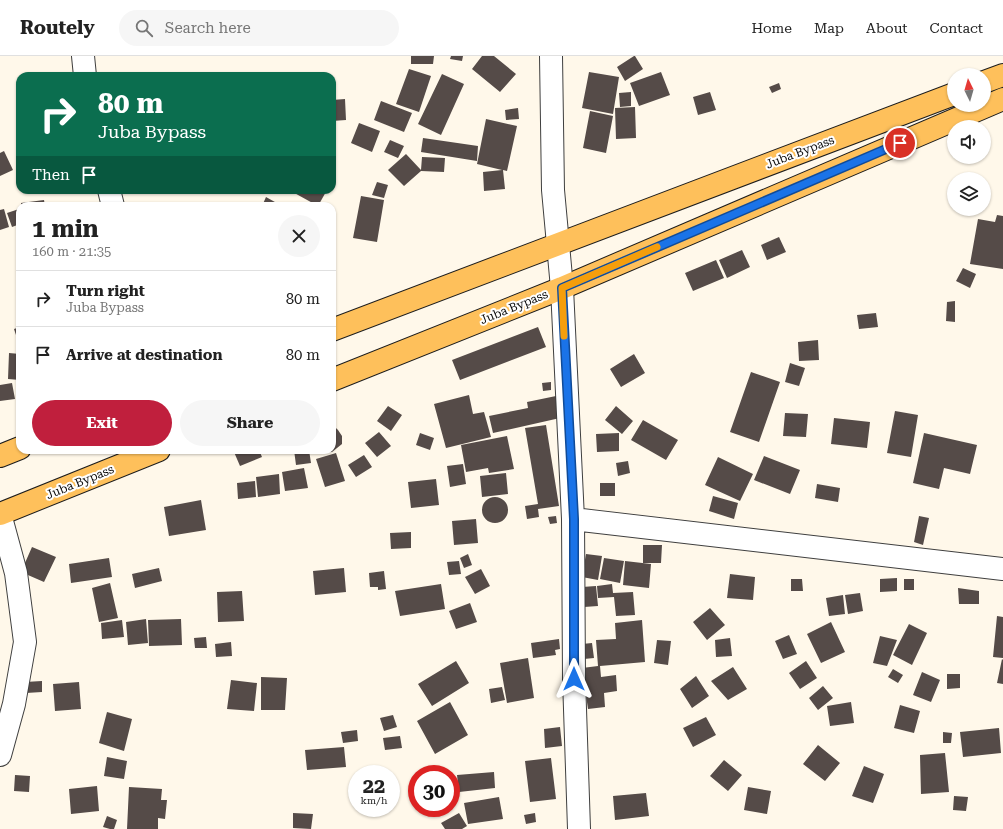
<!DOCTYPE html>
<meta charset="utf-8">
<style>
body{margin:0;font-family:"Roboto Serif",serif;background:#f6f6f6;color:#222;height:100vh;display:flex;flex-direction:column;font-size:15px;white-space:nowrap}
*{box-sizing:border-box;margin:0}
p{font-size:13px;color:#767676}
.icon{flex:none;width:22px;height:22px;fill:none;stroke:currentColor;stroke-width:2;stroke-linecap:round;stroke-linejoin:round}
.map{position:relative;flex:1;overflow:hidden}
.sheet{position:absolute;left:16px;top:146px;width:320px;height:252px;display:flex;flex-direction:column;background:#fff;border-radius:12px;box-shadow:0 1px 3px #0004}
.sheet>*{flex:none}
.banner{position:absolute;left:16px;top:16px;width:320px;height:122px;border-radius:12px;box-shadow:0 1px 3px #0004;background:#0b6e4f;color:#fff;overflow:hidden}
.needle{width:26px;rotate:355deg}
.fabs{position:absolute;left:947px;top:12px;display:grid;gap:8px}
.fabs a{display:grid;place-items:center;width:44px;height:44px;border-radius:50%;background:#fff;box-shadow:0 1px 3px #0004;font-size:20px}
.speed{position:absolute;left:348px;top:709px;display:flex;gap:8px;font-size:20px;font-weight:700;text-align:center}
.speed>*{display:grid;place-content:center;width:52px;height:52px;border-radius:50%;background:#fff;box-shadow:0 1px 3px #0004;line-height:1}
.speed small{font-size:10px;font-weight:400}
.speed .limit{border:6px solid #d22;background:#fff;color:#111}
.pin{position:absolute;display:grid;place-items:center;width:34px;height:34px;color:#fff;margin:-17px;border:2px solid #fff;border-radius:50%;box-shadow:0 1px 4px #0007}
.me{position:absolute;width:44px;margin:-22px;rotate:0deg;stroke-linejoin:round;filter:drop-shadow(0 0 3px #0008)}
.turn{display:flex;align-items:center;gap:14px;height:84px;padding:0 16px;font-size:18px}
.turn .icon{width:52px;height:52px;stroke-width:2.5}
.turn b{display:block;font-size:28px;line-height:34px}
.then{display:flex;align-items:center;height:38px;padding:0 16px;background:#0003;gap:8px;font-size:15px}
.round{display:grid;place-items:center;flex:none;width:42px;height:42px;border-radius:21px;background:#f6f6f6}
.head{display:flex;align-items:center;justify-content:space-between;height:68px;padding:0 16px}
h1{font-size:24px;font-weight:700;line-height:30px}
.button{display:flex;gap:8px;margin-top:auto;padding:8px 16px}
.button a{flex:1;height:46px;border-radius:24px;background:#c01f3d;color:#fff;font-size:16px;font-weight:700;line-height:46px;text-align:center}
.button a+a{background:#f6f6f6;color:#222}
ul{padding:0;list-style:none}
li{display:flex;align-items:center;gap:12px;height:56px;padding:0 16px;border-top:1px solid #e0e0e0}
li div{flex:1}
li b{display:block;font-size:15px}
li em{font-style:normal}
header{display:flex;align-items:center;gap:24px;box-sizing:border-box;height:56px;padding:0 20px;background:#fff;border-bottom:1px solid #e0e0e0}
header strong{font-size:19px}
nav{display:flex;gap:22px;margin-inline-start:auto;font-size:14px}
.search{width:280px;height:36px;background:#f6f6f6;display:flex;align-items:center;gap:10px;box-sizing:border-box;padding:0 14px;border-radius:22px;color:#767676;font-size:15px}
.map>svg:first-child{display:block}
.building{fill:#554b48}
.lines{fill:none;stroke-linecap:round;stroke-linejoin:round}
.minor-casing{stroke:#3f3f3f;stroke-width:24}
.major-casing{stroke:#1d1d1d;stroke-width:24}
.minor{stroke:#fff;stroke-width:22}
.major{stroke:#fec05b;stroke-width:22}
.route-casing{stroke:#114b97;stroke-width:10}
.route{stroke:#1a73e8;stroke-width:7}
.slow{stroke:#f59e0b;stroke-width:7}
.labels{text-anchor:middle;stroke-width:4;stroke-linejoin:round;paint-order:stroke}
.street-label{font-size:12px;fill:#0c0c0c;stroke:#fff}
</style>
<header>
<strong>Routely</strong>
<div class="search"><svg class="icon" aria-label="search" viewBox="0 0 24 24"><circle cx="10" cy="10" r="6"/><path d="M15 15l6 6"/></svg>Search here</div>
<nav><a>Home</a><a>Map</a><a>About</a><a>Contact</a></nav>
</header>
<div class="map">
<svg width="1003" height="773" viewBox="0 0 1003 773">
<rect width="100%" height="100%" fill="#fff8ea"/>
<path class="building" d="M411 0H434L433 8H411Z
M451 0H463L462 5 450 3Z
M482 0H494L516 18 500 36 472 13Z
M634 0H635L643 13 625 25 617 11Z
M409 13 431 20 419 56 396 48Z
M589 16 619 21 613 58 582 52Z
M661 16 670 39 639 50 630 27Z
M442 18 464 28 441 79 418 68Z
M779 27 781 33 772 37 769 31Z
M631 36V50L620 51 619 37Z
M710 36 716 54 698 59 693 41Z
M345 43 346 64 332 65V44Z
M381 45 412 57 404 76 374 64Z
M635 51 636 82 616 83 615 52Z
M518 52 519 63 506 64 505 54Z
M590 55 613 60 606 97 583 92Z
M486 63 517 70 507 115 503 114 505 133 484 135 483 116 502 114 477 108Z
M359 67 380 75 372 96 351 87Z
M423 82 478 90 477 105 421 96Z
M390 84 404 90 398 102 384 96Z
M4 95 13 114 0 120V97Z
M406 98 421 114 422 101 445 102 444 116 421 115 404 130 388 114Z
M377 126 388 129 384 142 372 139Z
M289 134H327L318 150Z
M361 140 384 144 377 186 353 182Z
M266 141 282 150H262Z
M44 144 45 150H21V147Z
M4 153 9 171 0 174V154Z
M19 153 20 157V168L12 171 7 157Z
M997 159 1003 160V213L970 208 978 163 995 166Z
M779 181 786 196 767 204 761 189Z
M742 194 750 211 727 222 719 204Z
M716 204 724 222 693 235 685 217Z
M963 212 976 218 970 232 956 225Z
M955 245V266L946 265 947 246Z
M876 257 878 271 859 273 857 259Z
M20 271V284L18 285 14 273Z
M538 271 546 291 460 324 452 304Z
M818 284 819 304 799 305 798 286Z
M9 297 20 298V324L8 323Z
M634 298 645 317 621 331 610 313Z
M790 307 805 312 799 330 785 326Z
M751 316 780 326 759 386 730 376Z
M551 326V334L543 335 542 327Z
M12 327 15 343 0 345V329Z
M469 339 473 358 484 356 491 381 446 392 434 348Z
M556 340 560 362 493 377 489 360 528 352 527 346Z
M388 350 402 359 391 375 377 365Z
M616 350 633 365 622 378 605 364Z
M895 355 918 359 911 401 887 397Z
M785 357 808 358 806 381 783 380Z
M834 362 870 366 867 392 831 388Z
M643 364 678 384 666 404 631 384Z
M332 369H333L338 374 342 380V388L332 396 324 395V394H332Z
M546 369 559 450 538 453 539 461 527 463 525 450 538 448 525 372Z
M379 376 391 390 377 401 365 387Z
M420 377 434 382 430 394 416 389Z
M619 377V395L597 396 596 378Z
M924 377 977 389 970 418 944 412 939 433 913 427Z
M507 380 514 413 489 417 488 412 466 416 461 389Z
M239 394H259L262 401 240 410 234 396Z
M294 394H309L311 407 296 409Z
M336 397 345 425 325 431 316 403Z
M364 399 372 411 356 421 348 409Z
M764 400 800 414 790 438 754 424Z
M718 401 753 418 740 445 705 429Z
M628 405 630 417 618 420 616 407Z
M463 408 466 428 450 431 447 410Z
M304 412 308 432 285 435 282 416Z
M506 417 508 438 482 441 480 420Z
M279 418 280 438 258 441 256 421Z
M436 423 439 449 411 452 408 426Z
M255 425 256 441 238 443 237 427Z
M600 427H615V440H600Z
M817 428 840 432 838 446 815 442Z
M713 440 738 447 734 463 709 455Z
M482 454a13 13 0 1 1 26 0a13 13 0 1 1-26 0Z
M201 444 206 474 169 480 164 451Z
M556 460 557 467 550 468 548 461Z
M919 460 929 462 923 489 914 486Z
M476 463 478 487 454 489 452 465Z
M411 476V492L391 493 390 477Z
M643 489H662L661 507H643Z
M32 491 56 501 44 526 21 516Z
M468 498 472 509 464 512 460 502Z
M586 498 602 500 598 524 582 521Z
M109 502 112 521 71 527 69 508Z
M604 502 624 505 620 527 600 523Z
M459 505 461 518 449 519 447 506Z
M625 505 651 508 649 532 623 529Z
M159 512 162 525 135 532 132 518Z
M344 512 346 536 315 539 313 515Z
M481 513 490 530 475 538 465 521Z
M384 515 386 533 378 534V531H370L369 517Z
M730 518 755 521 753 544 727 542Z
M897 522V535L880 536V523Z
M791 523H802L803 535H791Z
M904 523H914V534H904Z
M110 527 118 562 99 566 92 532Z
M441 528 445 553 400 560 395 535Z
M612 528 613 537 633 536 635 559 616 560 614 541 598 542 597 530Z
M596 530 598 550 584 551 582 531Z
M958 532 979 535V548H959Z
M242 535 244 565 218 566 217 536Z
M860 537 863 555 848 558 845 539Z
M843 539 845 558 829 560 826 542Z
M470 547 477 566 456 573 449 555Z
M710 552 725 569 707 584 693 566Z
M997 560 1003 561V602L993 601Z
M146 563 148 587 128 589 126 566Z
M181 563 182 589 149 590 148 564Z
M122 564 124 581 102 583 101 567Z
M642 564 645 606 600 610 601 621 616 619 617 635 604 637 605 651 588 653 582 612 598 610 596 584 616 583 615 567Z
M831 566 845 596 821 607 807 578Z
M909 568 927 577 912 609 893 599Z
M789 579 797 598 783 603 775 585Z
M880 580 897 584 887 610 873 607Z
M206 581 207 592H195L194 582Z
M730 582 732 600 716 601 715 584Z
M559 583 560 593 555 594 556 599 533 602 531 587Z
M657 584 671 585 668 609 654 607Z
M231 586 232 600 216 601 215 588Z
M592 587 594 602 584 603 582 588Z
M528 602 534 642 507 647 500 607Z
M1002 603 1003 604V628L997 627Z
M456 605 469 627 432 650 418 628Z
M806 605 817 622 800 633 789 617Z
M733 611 747 633 728 644 711 625Z
M893 613 903 619 898 627 888 621Z
M922 616 940 624 931 646 913 639Z
M947 618H960V632L947 633Z
M696 620 709 640 692 652 680 633Z
M261 621 287 622 285 654H261Z
M231 624 257 627 254 655 227 653Z
M42 625V636L26 637 25 626Z
M79 626 81 653 55 655 53 628Z
M823 630 833 642 818 654 809 642Z
M502 631 505 644 491 647 489 633Z
M450 646 468 679 435 698 417 665Z
M851 646 854 667 830 670 827 650Z
M900 649 920 655 914 677 894 672Z
M107 656 132 663 124 695 99 687Z
M393 659 397 671 384 675 380 662Z
M706 661 716 679 693 691 683 672Z
M560 671 562 690 545 692 544 673Z
M999 672 1001 697 963 701 960 676Z
M357 674 358 685 343 687 341 676Z
M943 676 952 677 951 687H943Z
M400 680 402 692 385 694 383 682Z
M818 689 840 707 825 725 803 708Z
M344 691 346 711 307 714 305 694Z
M945 697 949 736 921 738 920 699Z
M107 701 127 705 124 723 104 720Z
M551 702 556 743 530 746 525 705Z
M724 704 742 719 728 735 710 720Z
M864 710 884 718 873 747 852 740Z
M494 716 495 732 459 736 457 719Z
M15 719 30 720 29 736 14 735Z
M97 730 99 755 71 758 69 733Z
M129 731 162 733 161 744H167L165 763 158 762V773H127Z
M748 731 771 735 767 758 744 754Z
M646 737 649 760 615 764 613 740Z
M954 740 968 741 966 755 953 754Z
M499 741 503 763 468 768 464 747Z
M293 757 313 758 311 773 293 772Z
M459 757 467 770 462 773H445L441 767Z
M535 757 536 766 526 768 524 759Z
M107 760 117 764 114 773H110L103 771Z"/>
<g class="lines">
<g class="minor-casing">
<path id="minor" d="M83 0 85 20
M551 0 553 134 562 232 573 463 574 623 579 773
M109 134 113 150
M573 463 1003 513
M0 699 14 648 25 586 16 517 0 458"/>
</g>
<g class="major-casing">
<path id="major" d="M984 26 1003 19
M332 274 954 38
M332 324 562 232 1003 43
M0 400 20 392
M0 458 159 394"/>
</g>
<use href="#minor" class="minor"/>
<use href="#major" class="major"/>
</g>
<g class="lines">
<g class="route-casing">
<path id="route" d="M574 623V463L562 232 900 87"/>
</g>
<use href="#route" class="route"/>
<path class="slow" d="M564 280 562 232 657 191"/>
</g>
<g class="labels">
<g class="street-label">
<text transform="translate(800 96) rotate(-21)" y="4">Juba Bypass</text>
<text transform="translate(514 251) rotate(-22)" y="4">Juba Bypass</text>
<text transform="translate(80 426) rotate(-22)" y="4">Juba Bypass</text>
</g>
</g>
</svg>
<div class="fabs">
<a><svg class="needle" viewBox="-14 -14 28 28"><path d="M0-13l5 13h-10z" fill="#e53935"/><path d="M0 13l5-13h-10z" fill="#767676"/></svg></a>
<a><svg class="icon" aria-label="sound" viewBox="0 0 24 24"><path d="M4 9h4l5-4v14l-5-4H4zM17 9q2 3 0 6"/></svg></a>
<a><svg class="icon" aria-label="layers" viewBox="0 0 24 24"><path d="M12 4l9 5-9 5-9-5zM3 14l9 5 9-5"/></svg></a>
</div>
<div class="speed"><div>22<small>km/h</small></div><div class="limit">30</div></div>
<div class="pin" style="left:900px;top:87px;background:#d93025"><svg class="icon" aria-label="arrive" viewBox="0 0 24 24"><path d="M6 21V4h12l-3 4 3 4H6"/></svg></div>
<svg class="me" style="left:574px;top:623px" viewBox="-20 -20 40 40"><path d="M0-17L14 15 0 8-14 15z" fill="#1a73e8" stroke="#fff" stroke-width="4"/></svg>
<div class="banner">
<div class="turn"><svg class="icon" aria-label="right" viewBox="0 0 24 24"><path d="M7 20v-9h11M14 6l5 5-5 5"/></svg><div><b>80 m</b>Juba Bypass</div></div>
<div class="then">Then<svg class="icon" aria-label="arrive" viewBox="0 0 24 24"><path d="M6 21V4h12l-3 4 3 4H6"/></svg></div>
</div>
<section class="sheet">
<div class="head"><div><h1>1 min</h1><p>160 m · 21:35</p></div><a class="round"><svg class="icon" aria-label="close" viewBox="0 0 24 24"><path d="M6 6l12 12M18 6L6 18"/></svg></a></div>
<ul>
<li><svg class="icon" aria-label="right" viewBox="0 0 24 24"><path d="M7 20v-9h11M14 6l5 5-5 5"/></svg><div><b>Turn right</b><p>Juba Bypass</p></div><em>80 m</em></li>
<li><svg class="icon" aria-label="arrive" viewBox="0 0 24 24"><path d="M6 21V4h12l-3 4 3 4H6"/></svg><div><b>Arrive at destination</b></div><em>80 m</em></li>
</ul>
<div class="button"><a>Exit</a><a>Share</a></div>
</section>
</div>
